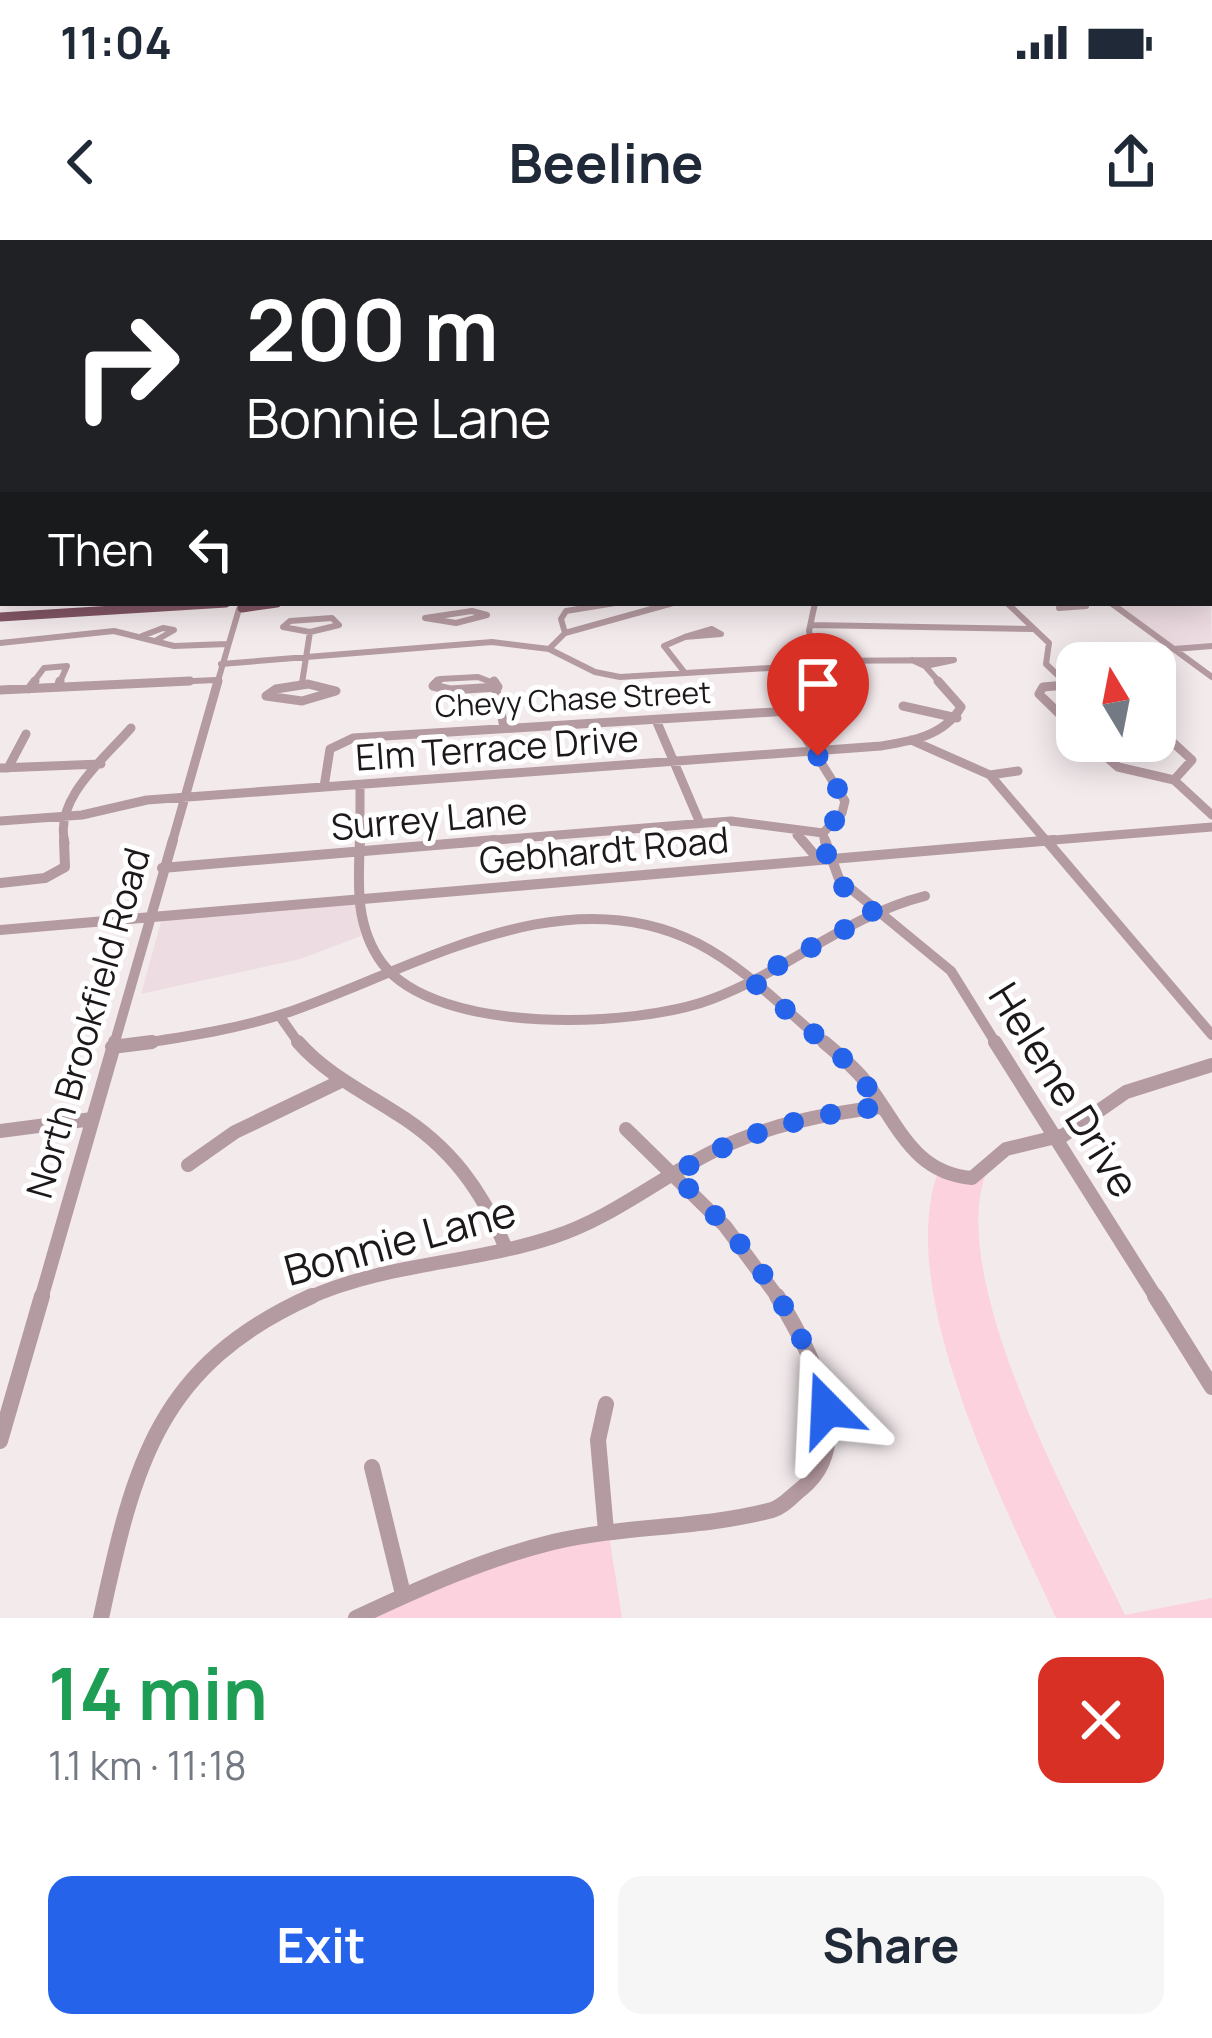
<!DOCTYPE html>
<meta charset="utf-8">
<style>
body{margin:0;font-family:Manrope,sans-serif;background:#f6f6f7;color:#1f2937;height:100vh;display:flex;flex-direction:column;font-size:45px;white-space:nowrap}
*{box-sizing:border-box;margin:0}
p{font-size:39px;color:#747a83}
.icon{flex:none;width:66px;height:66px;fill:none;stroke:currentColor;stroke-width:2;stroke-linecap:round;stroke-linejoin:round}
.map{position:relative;height:1378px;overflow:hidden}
.panel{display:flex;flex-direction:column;background:#fff;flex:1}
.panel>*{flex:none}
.guide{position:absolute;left:0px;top:0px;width:1212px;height:366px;box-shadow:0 6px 30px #0003;background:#202124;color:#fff;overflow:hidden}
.needle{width:78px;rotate:350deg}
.controls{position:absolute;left:1056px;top:402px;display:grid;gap:24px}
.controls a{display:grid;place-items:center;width:120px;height:120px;border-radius:24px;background:#fff;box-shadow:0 6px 30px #0003;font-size:60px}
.pin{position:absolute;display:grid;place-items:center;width:102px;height:102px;color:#fff;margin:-123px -51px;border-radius:50% 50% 50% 0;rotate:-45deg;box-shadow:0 0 12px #0007}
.pin .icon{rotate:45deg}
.me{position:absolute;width:132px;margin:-66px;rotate:339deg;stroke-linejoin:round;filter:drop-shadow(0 0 9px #0008)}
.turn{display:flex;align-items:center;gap:42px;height:252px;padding:0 48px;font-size:54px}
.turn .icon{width:156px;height:156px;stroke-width:2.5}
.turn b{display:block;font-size:84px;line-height:102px}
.then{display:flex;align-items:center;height:114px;padding:0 48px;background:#0003;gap:24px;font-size:45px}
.round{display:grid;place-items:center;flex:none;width:126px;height:126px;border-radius:24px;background:#f6f6f7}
.summary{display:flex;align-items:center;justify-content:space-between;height:204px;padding:0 48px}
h1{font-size:72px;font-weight:700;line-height:90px;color:#1e9e55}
.action{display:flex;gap:24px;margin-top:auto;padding:24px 48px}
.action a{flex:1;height:138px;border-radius:24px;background:#2563eb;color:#fff;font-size:48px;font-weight:700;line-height:138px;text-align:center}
.action a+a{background:#f6f6f7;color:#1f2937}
.status{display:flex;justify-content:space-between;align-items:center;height:84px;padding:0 60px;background:#fff;direction:ltr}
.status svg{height:33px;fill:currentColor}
header{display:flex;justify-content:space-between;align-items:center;height:156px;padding:0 48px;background:#fff;font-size:54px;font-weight:700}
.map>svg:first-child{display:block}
.built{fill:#eddce1}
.green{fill:#fcd2de}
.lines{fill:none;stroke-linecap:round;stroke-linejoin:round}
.minor-far4{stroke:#b49aa1;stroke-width:6}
.minor-far3{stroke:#b49aa1;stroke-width:9}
.minor-far2{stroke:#b49aa1;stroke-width:10}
.minor-far1{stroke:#b49aa1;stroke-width:14}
.minor{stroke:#b49aa1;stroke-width:16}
.major{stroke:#825564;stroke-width:9}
.route{stroke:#2563eb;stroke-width:21;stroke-dasharray:0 37.8}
.labels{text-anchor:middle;stroke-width:10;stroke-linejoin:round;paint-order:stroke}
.far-street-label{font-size:30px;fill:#1d191a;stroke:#fff}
.street-label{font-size:36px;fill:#1d191a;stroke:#fff}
.near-street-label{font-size:42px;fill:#1d191a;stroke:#fff}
</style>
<div class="status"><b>11:04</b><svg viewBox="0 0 49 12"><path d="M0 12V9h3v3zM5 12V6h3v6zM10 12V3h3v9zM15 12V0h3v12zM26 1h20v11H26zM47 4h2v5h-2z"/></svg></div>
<header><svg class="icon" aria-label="back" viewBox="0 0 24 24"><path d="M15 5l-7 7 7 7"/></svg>Beeline<svg class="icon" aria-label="share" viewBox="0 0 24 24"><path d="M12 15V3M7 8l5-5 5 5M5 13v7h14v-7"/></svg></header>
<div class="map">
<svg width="1212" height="1378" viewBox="0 0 1212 1378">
<rect width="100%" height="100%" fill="#f3eaec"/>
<path class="built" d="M1209 314 1212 406 1174 409 1111 363H1209Z
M355 662 361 696 300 719 141 754 162 678Z"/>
<path class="green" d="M937 935 985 936C948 1046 1076 1273 1125 1375L1212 1358V1378H1056C1005 1265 896 1057 937 935Z
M609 1295 622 1378H365L500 1321Z"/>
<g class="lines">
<path class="minor-far4" d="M1007 363 1049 403 1046 424 1067 444
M1111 363 1212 437
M1059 368 1086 366 1082 363
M472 371 487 375 456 383 425 378Z
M332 378 339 385 310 392 283 387 290 381Z
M812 385 1033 389
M712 389 721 394 685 397Z
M565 393 673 363
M142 396 163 388 174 390 155 401
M685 397 664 406 685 433
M0 403 114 391 174 406 227 404
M549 409 565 393 561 379 566 371 615 363
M1174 409 1212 406
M912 420 925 426 941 444
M811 421 954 420 925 426
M221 424 492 402 549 409 595 432 620 437 786 427 806 423 815 415 809 391 815 363
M302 443 310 392
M32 444 44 428 67 426 59 444
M125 444 216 440
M217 444 239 369
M435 444 440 439 478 437 496 444"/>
<path class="minor-far3" d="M438 441 433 446 450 450 498 447 494 441
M308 444 336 451 302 461 266 456 276 449Z
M1077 444 1043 447 1039 454 1077 491
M58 447 60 441
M29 449 35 441
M0 450 190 441
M496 450 504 487
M903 466 957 478
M656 480 700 583
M1155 486 1192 520 1174 540
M911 500 990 535 1048 603
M1088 501 1118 527 1174 540 1212 575
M0 528 101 524
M8 528 26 494
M990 535 1018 531
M324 547 330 509 353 498 789 471 845 561 842 573 823 593
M0 581 82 575 147 560 881 506C912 501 944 496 961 467L938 441
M823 593 825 603
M797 595 804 603
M65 603C53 559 105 518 131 488
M172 603 218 441
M360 603V545
M459 603 731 581 823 593
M1018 603 1212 587"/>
<path class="minor-far2" d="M360 600C358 644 355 686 382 723 437 796 636 788 712 759 787 731 846 676 925 656
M802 600 818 619
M825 600 839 639 951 731 997 805
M1046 600 1212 795
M162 628 495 600
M0 643 45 638 65 627 64 600
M0 690 1054 600
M279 775 300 805
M114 805 173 600
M130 805C185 797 240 789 292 771 418 727 563 635 697 703 746 728 785 770 827 805"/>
<path class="minor-far1" d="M298 802C325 833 362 851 396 873 450 906 483 951 506 1009
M824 802C838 814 853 826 865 841 898 883 912 933 972 938L1006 909 1064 895 1126 852 1212 825
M995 802 1157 1059
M112 807 152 802
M626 889 725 986 779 1059
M0 891 92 879
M188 925 235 892 339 842
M41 1059 115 802
M306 1059C384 1023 472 1024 553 997 612 978 659 938 714 911 767 885 823 874 881 867"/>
<path class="minor" d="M1155 1056 1212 1147
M606 1164 598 1200 606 1291
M0 1201 42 1056
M372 1227 403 1354
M101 1378C134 1224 158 1125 312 1056
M356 1378C420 1348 484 1319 553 1302 624 1285 701 1289 772 1270 783 1267 792 1256 801 1249 861 1201 807 1105 777 1056"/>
<path class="major" d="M242 368 277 363
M0 377 226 363"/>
</g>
<linearGradient id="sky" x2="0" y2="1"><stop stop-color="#99a3ca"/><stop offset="0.42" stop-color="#faf6f6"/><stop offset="1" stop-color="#faf6f6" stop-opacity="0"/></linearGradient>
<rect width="1212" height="331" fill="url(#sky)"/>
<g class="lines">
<path class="route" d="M818 516 845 561 842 573 823 593C826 631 844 654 875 673L751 740 854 828 881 867C806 875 737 893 674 935 742 996 805 1079 827 1169"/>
</g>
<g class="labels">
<g class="far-street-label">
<text transform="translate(573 460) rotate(-3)" y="10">Chevy Chase Street</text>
</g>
<g class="street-label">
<text transform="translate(497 508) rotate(-4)" y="13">Elm Terrace Drive</text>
<text transform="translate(429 579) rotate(-5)" y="13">Surrey Lane</text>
<text transform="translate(604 610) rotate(-5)" y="13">Gebhardt Road</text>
<text transform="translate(88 783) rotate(-74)" y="13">North Brookfield Road</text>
</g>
<g class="near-street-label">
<text transform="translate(1064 850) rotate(58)" y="15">Helene Drive</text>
<text transform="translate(400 1001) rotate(-15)" y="15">Bonnie Lane</text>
</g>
</g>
</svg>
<div class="controls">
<a><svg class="needle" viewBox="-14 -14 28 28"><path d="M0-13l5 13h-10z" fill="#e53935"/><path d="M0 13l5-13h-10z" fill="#747a83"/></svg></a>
</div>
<div class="pin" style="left:818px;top:516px;background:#d93025"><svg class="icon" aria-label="arrive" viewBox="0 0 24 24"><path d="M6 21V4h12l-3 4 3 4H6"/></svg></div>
<svg class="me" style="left:827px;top:1169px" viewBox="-20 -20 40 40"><path d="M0-17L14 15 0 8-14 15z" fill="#2563eb" stroke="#fff" stroke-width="4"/></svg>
<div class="guide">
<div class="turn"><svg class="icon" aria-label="right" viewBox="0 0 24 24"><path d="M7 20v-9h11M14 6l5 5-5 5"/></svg><div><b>200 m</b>Bonnie Lane</div></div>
<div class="then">Then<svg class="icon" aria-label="left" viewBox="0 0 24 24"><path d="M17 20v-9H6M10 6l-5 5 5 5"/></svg></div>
</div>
</div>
<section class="panel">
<div class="summary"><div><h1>14 min</h1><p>1.1 km · 11:18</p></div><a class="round" style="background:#d93025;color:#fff"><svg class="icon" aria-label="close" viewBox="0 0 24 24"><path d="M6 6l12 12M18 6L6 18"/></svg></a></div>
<div class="action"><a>Exit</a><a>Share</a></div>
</section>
